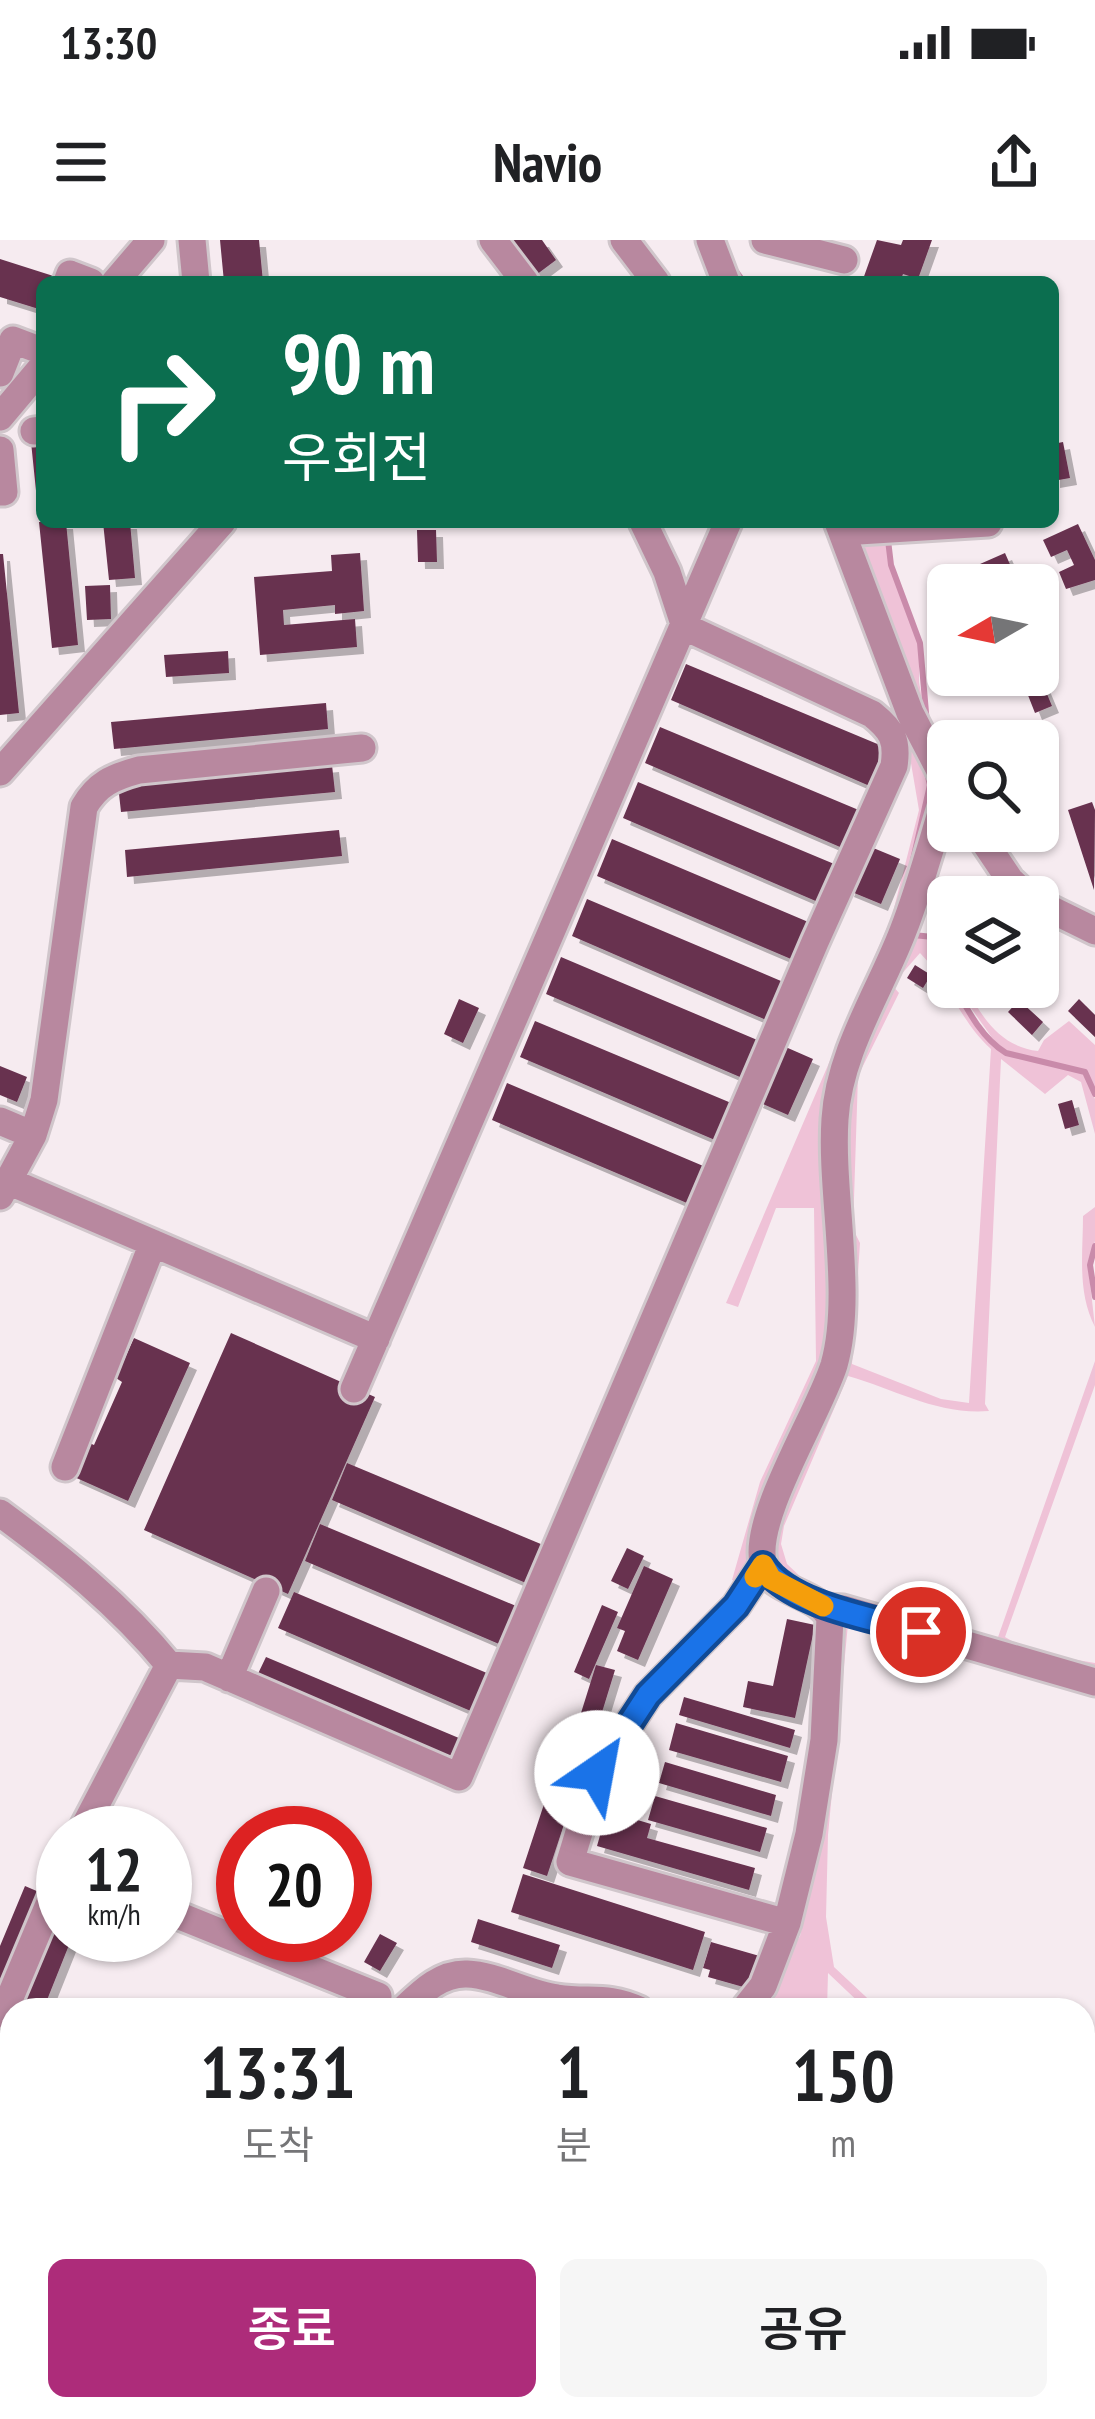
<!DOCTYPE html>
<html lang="ko">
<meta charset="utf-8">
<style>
body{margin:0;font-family:"PT Sans Narrow","Noto Sans KR",sans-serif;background:#f6f6f6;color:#202124;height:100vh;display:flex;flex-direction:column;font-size:45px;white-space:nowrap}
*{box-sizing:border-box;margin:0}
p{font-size:39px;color:#757577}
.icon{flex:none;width:66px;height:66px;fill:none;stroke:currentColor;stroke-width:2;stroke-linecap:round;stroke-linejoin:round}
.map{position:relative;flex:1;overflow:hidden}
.drawer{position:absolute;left:0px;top:1758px;width:1095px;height:423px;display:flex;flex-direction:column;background:#fff;border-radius:36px 36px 0 0;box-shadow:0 3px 9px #0004}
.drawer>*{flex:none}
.hud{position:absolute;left:36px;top:36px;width:1023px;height:252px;border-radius:18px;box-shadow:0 3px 9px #0004;background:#0b6e4f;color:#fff;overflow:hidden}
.needle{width:78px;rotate:261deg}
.buttons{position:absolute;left:927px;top:324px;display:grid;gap:24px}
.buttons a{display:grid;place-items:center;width:132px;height:132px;border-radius:18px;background:#fff;box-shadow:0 3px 9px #0004;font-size:60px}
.speed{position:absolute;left:36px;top:1566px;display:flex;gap:24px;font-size:60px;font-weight:700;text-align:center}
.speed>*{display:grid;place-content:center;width:156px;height:156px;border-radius:50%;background:#fff;box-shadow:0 3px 9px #0004;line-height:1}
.speed small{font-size:30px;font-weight:400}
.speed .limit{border:18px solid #d22;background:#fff;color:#111}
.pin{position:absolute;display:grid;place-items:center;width:102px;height:102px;color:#fff;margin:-51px;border:6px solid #fff;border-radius:50%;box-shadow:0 3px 12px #0007}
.me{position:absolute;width:132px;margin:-66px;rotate:33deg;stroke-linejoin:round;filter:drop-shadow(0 0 9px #0008)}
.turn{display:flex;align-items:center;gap:42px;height:252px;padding:0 48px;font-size:54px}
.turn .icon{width:156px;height:156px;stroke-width:2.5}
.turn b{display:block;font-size:84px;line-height:102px}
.eta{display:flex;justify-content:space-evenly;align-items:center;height:204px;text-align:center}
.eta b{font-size:72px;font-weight:600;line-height:84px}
.cta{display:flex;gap:24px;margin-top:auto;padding:24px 48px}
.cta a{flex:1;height:138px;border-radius:18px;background:#ad2c7a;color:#fff;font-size:48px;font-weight:600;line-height:138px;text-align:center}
.cta a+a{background:#f6f6f6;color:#202124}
.status{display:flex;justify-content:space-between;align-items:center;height:84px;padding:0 60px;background:#fff;direction:ltr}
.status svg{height:33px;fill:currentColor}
header{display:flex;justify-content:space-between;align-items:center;height:156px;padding:0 48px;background:#fff;font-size:54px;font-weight:600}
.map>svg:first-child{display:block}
.green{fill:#efc2d7;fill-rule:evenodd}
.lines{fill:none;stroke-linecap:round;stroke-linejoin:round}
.stream{stroke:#c98baa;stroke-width:6}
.building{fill:#68324f;filter:url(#shadow)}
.minor-casing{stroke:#d0c6cb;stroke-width:33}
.path{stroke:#90898c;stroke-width:3;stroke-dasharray:3 9;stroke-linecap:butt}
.minor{stroke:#b8889f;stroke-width:27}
.route-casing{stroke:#114b97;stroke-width:30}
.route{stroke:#1a73e8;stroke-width:21}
.slow{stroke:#f59e0b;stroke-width:21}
</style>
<div class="status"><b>13:30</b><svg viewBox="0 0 49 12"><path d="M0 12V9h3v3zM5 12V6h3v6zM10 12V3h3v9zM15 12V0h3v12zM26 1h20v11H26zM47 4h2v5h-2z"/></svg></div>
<header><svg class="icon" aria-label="menu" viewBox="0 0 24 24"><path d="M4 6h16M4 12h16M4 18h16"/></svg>Navio<svg class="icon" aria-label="share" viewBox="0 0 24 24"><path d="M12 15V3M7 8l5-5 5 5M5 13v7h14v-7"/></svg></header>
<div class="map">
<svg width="1095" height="2179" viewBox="0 0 1095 2179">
<defs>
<filter id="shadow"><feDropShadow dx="7" dy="7" stdDeviation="0" flood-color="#0004"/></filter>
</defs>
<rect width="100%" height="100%" fill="#f6ebf0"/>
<path class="green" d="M824 282H830L935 539V574L831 847 830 1118 763 1273 739 1343 732 1340 760 1242 816 1121 814 968H776L738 1067 726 1063 892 676 919 570 907 500Z
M886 298 889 324 919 405V442L926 481 860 304Z
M922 696 932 698 948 733V747H954C968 772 981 798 1005 815L1084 833 1095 859V894L1081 842 1068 835 1045 854 1001 819 985 1164 989 1171C937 1175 897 1150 848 1136L784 1286 781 1304 787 1324 804 1340 839 1357 997 1400 1095 1121V1145L1005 1397 1031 1412 1095 1423V1435L826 1361 783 1333 773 1316V1297L824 1169 853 833 913 697ZM920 713C949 743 960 781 991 809L969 1163 941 1159 852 1124 860 1003 853 989 858 836 899 753 892 745Z
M956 747H966C982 778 1001 807 1038 811L1044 800 1069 781 1095 805V849L1086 830 1006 812 998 806Z
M1095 967V1001L1088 1025 1095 1087C1077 1052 1083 1014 1083 976Z
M839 1376 848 1384 828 1595 826 1677 834 1727 880 1770H867L828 1733 827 1770H770L763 1758 800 1696 816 1625Z"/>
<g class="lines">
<path class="stream" d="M732 26 744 42
M888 300 891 325 920 403 927 484
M913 620 930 545 926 528
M913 695 933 697 948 730
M955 747C968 771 982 798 1006 813L1085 832 1095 854
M1095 1006 1090 1025 1095 1057"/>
</g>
<path class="building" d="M220 0H259L263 42H224Z
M503 0H542L556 20 532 38Z
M877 0 901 5 903 0H932L918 39 903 34 900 42H862Z
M0 19 69 41V42H42V70L0 57Z
M42 190V280H39L30 192Z
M1063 202 1070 238 1053 241V204Z
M39 282H66L78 405 52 408Z
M103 282H130L135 338 109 340Z
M1078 284 1095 320V340L1066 349 1059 332 1074 325 1067 310 1051 317 1043 300Z
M417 290H436L437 322H418Z
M360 313 364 371 335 374V365L283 370 284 385 355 379 357 407 260 415 254 337 332 331 331 315Z
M1005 313 1019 345H989L980 324Z
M0 314H3L19 473 0 475Z
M110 345 111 379 87 380 85 346Z
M228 411 229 433 166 437 164 415Z
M686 424 887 508 872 547 671 460Z
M1020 435H1039L1052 466 1035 473Z
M326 463 328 489 114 509 111 482Z
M660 487 861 571 847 610 645 523Z
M332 525 335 552 121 572 118 545Z
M638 542 839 626 825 665 623 578Z
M1092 562 1095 570 1094 650 1068 570Z
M339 590 342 616 127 637 125 610Z
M612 599 813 684 798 722 597 636Z
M866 605 900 619 881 664 847 650Z
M587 659 788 744 773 783 572 696Z
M561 717 762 802 747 840 546 754Z
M915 725 931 735 923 748 907 738Z
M459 759 479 768 463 803 444 794Z
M1079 759 1095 775V797L1068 771Z
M1019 760 1043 782 1032 795 1008 772Z
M535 781 736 865 722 903 520 817Z
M781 805 813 819 788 875 756 861Z
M0 826 27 837 17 862 0 855Z
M507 843 708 928 694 966 492 880Z
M1072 860 1079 885 1065 889 1058 864Z
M231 1093 375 1157 288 1354 144 1290Z
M134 1098 190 1123 128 1261 72 1236 87 1202 94 1205 122 1142 116 1138Z
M347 1223 548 1307 533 1346 332 1260Z
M320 1284 521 1368 506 1407 305 1321Z
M627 1308 644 1316 628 1349 611 1341Z
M644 1326 673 1339 638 1420 617 1411 625 1391 617 1388Z
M294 1352 494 1436 480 1475 278 1388Z
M602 1365 618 1372 589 1439 574 1432Z
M787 1379 815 1385 795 1478 743 1467 748 1441 773 1446Z
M266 1417 466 1501 455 1529 254 1442Z
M596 1425 615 1430 595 1495 576 1489Z
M684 1457 795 1490 790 1508 679 1475Z
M676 1483 788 1516 781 1542 669 1510Z
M564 1493 588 1501 571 1556 539 1546 546 1521 555 1524Z
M665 1522 776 1555 771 1576 659 1543Z
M547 1555 571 1563 547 1636 523 1628Z
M655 1556 767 1588 760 1612 648 1580Z
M607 1571 651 1584 647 1598 755 1628 749 1650 597 1606Z
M523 1634 705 1692 693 1730 511 1672Z
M25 1646 39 1652 0 1746V1706Z
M63 1657V1695H73L43 1770H17Z
M478 1679 560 1705 552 1728 471 1702Z
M380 1694 397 1703 380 1731 364 1722Z
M711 1702 763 1717 754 1750 708 1737 710 1730 703 1728Z
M112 2169H156L150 2179H114L108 2176Z"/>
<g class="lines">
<g class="minor-casing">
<path id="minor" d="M192 0 196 42
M493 0 525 42
M624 0 656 42
M710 0 726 42
M765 0 844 20
M67 42 70 34 91 42
M115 42 151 0
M0 133 13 100 42 111
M0 177 42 127
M34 191 42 190
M0 210 4 252H0
M838 282 910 473 948 546
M842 292 988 283
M0 532 222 282
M977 591 1010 640 1028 657
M1038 663 1095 691
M0 881 33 895
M8 941 376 1099
M0 956 33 895 44 860 84 567C97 544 113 537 139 530L362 508
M354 1149 728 282
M65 1227 153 1003
M0 1273C61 1318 120 1365 169 1425L205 1427 459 1537 815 702 894 526C898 500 892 490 872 474L685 387 667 332 643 282
M763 1325 736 1366 648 1455 597 1533 570 1622 787 1683
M825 1368 843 1369 1095 1442
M229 1438 266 1351
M81 1593 169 1425
M165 1670 378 1756
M403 1770C421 1753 440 1733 467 1734 496 1735 527 1754 557 1758 589 1763 607 1755 639 1770
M744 1770 763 1746 787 1683 809 1594 824 1500 830 1378C816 1350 769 1353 763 1322 753 1277 819 1173 834 1125 854 1055 830 952 835 879 839 812 880 751 903 691 921 645 933 597 948 551
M3 1774 63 1631
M0 2145 12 2139
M754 2169 755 2179"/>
</g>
<path class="path" d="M1083 1845 1095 1844"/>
<use href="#minor" class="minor"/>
</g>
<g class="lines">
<g class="route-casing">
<path id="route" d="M597 1533 648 1455 736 1366 763 1325C789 1366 876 1379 921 1392"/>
</g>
<use href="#route" class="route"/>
<path class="slow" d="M755 1337 763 1325 771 1339 823 1366"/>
</g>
</svg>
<div class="buttons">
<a><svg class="needle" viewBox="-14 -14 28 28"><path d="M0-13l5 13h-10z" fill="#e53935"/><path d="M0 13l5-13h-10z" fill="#757577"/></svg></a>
<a><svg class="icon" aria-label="search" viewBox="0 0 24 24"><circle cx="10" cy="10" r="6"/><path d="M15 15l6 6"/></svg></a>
<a><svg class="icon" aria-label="layers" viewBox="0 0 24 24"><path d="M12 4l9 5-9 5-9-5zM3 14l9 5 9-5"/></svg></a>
</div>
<div class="speed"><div>12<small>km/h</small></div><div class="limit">20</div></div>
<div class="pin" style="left:921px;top:1392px;background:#d93025"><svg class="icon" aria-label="arrive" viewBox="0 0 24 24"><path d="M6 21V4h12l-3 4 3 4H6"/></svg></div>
<svg class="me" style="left:597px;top:1533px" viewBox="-20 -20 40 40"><circle r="19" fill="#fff"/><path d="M0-13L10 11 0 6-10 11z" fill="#1a73e8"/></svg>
<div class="hud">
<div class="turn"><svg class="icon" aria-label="right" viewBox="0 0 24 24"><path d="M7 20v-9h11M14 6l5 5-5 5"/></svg><div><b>90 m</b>우회전</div></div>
</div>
<section class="drawer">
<div class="eta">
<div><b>13:31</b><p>도착</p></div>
<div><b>1</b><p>분</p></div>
<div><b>150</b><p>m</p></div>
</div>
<div class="cta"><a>종료</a><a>공유</a></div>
</section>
</div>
